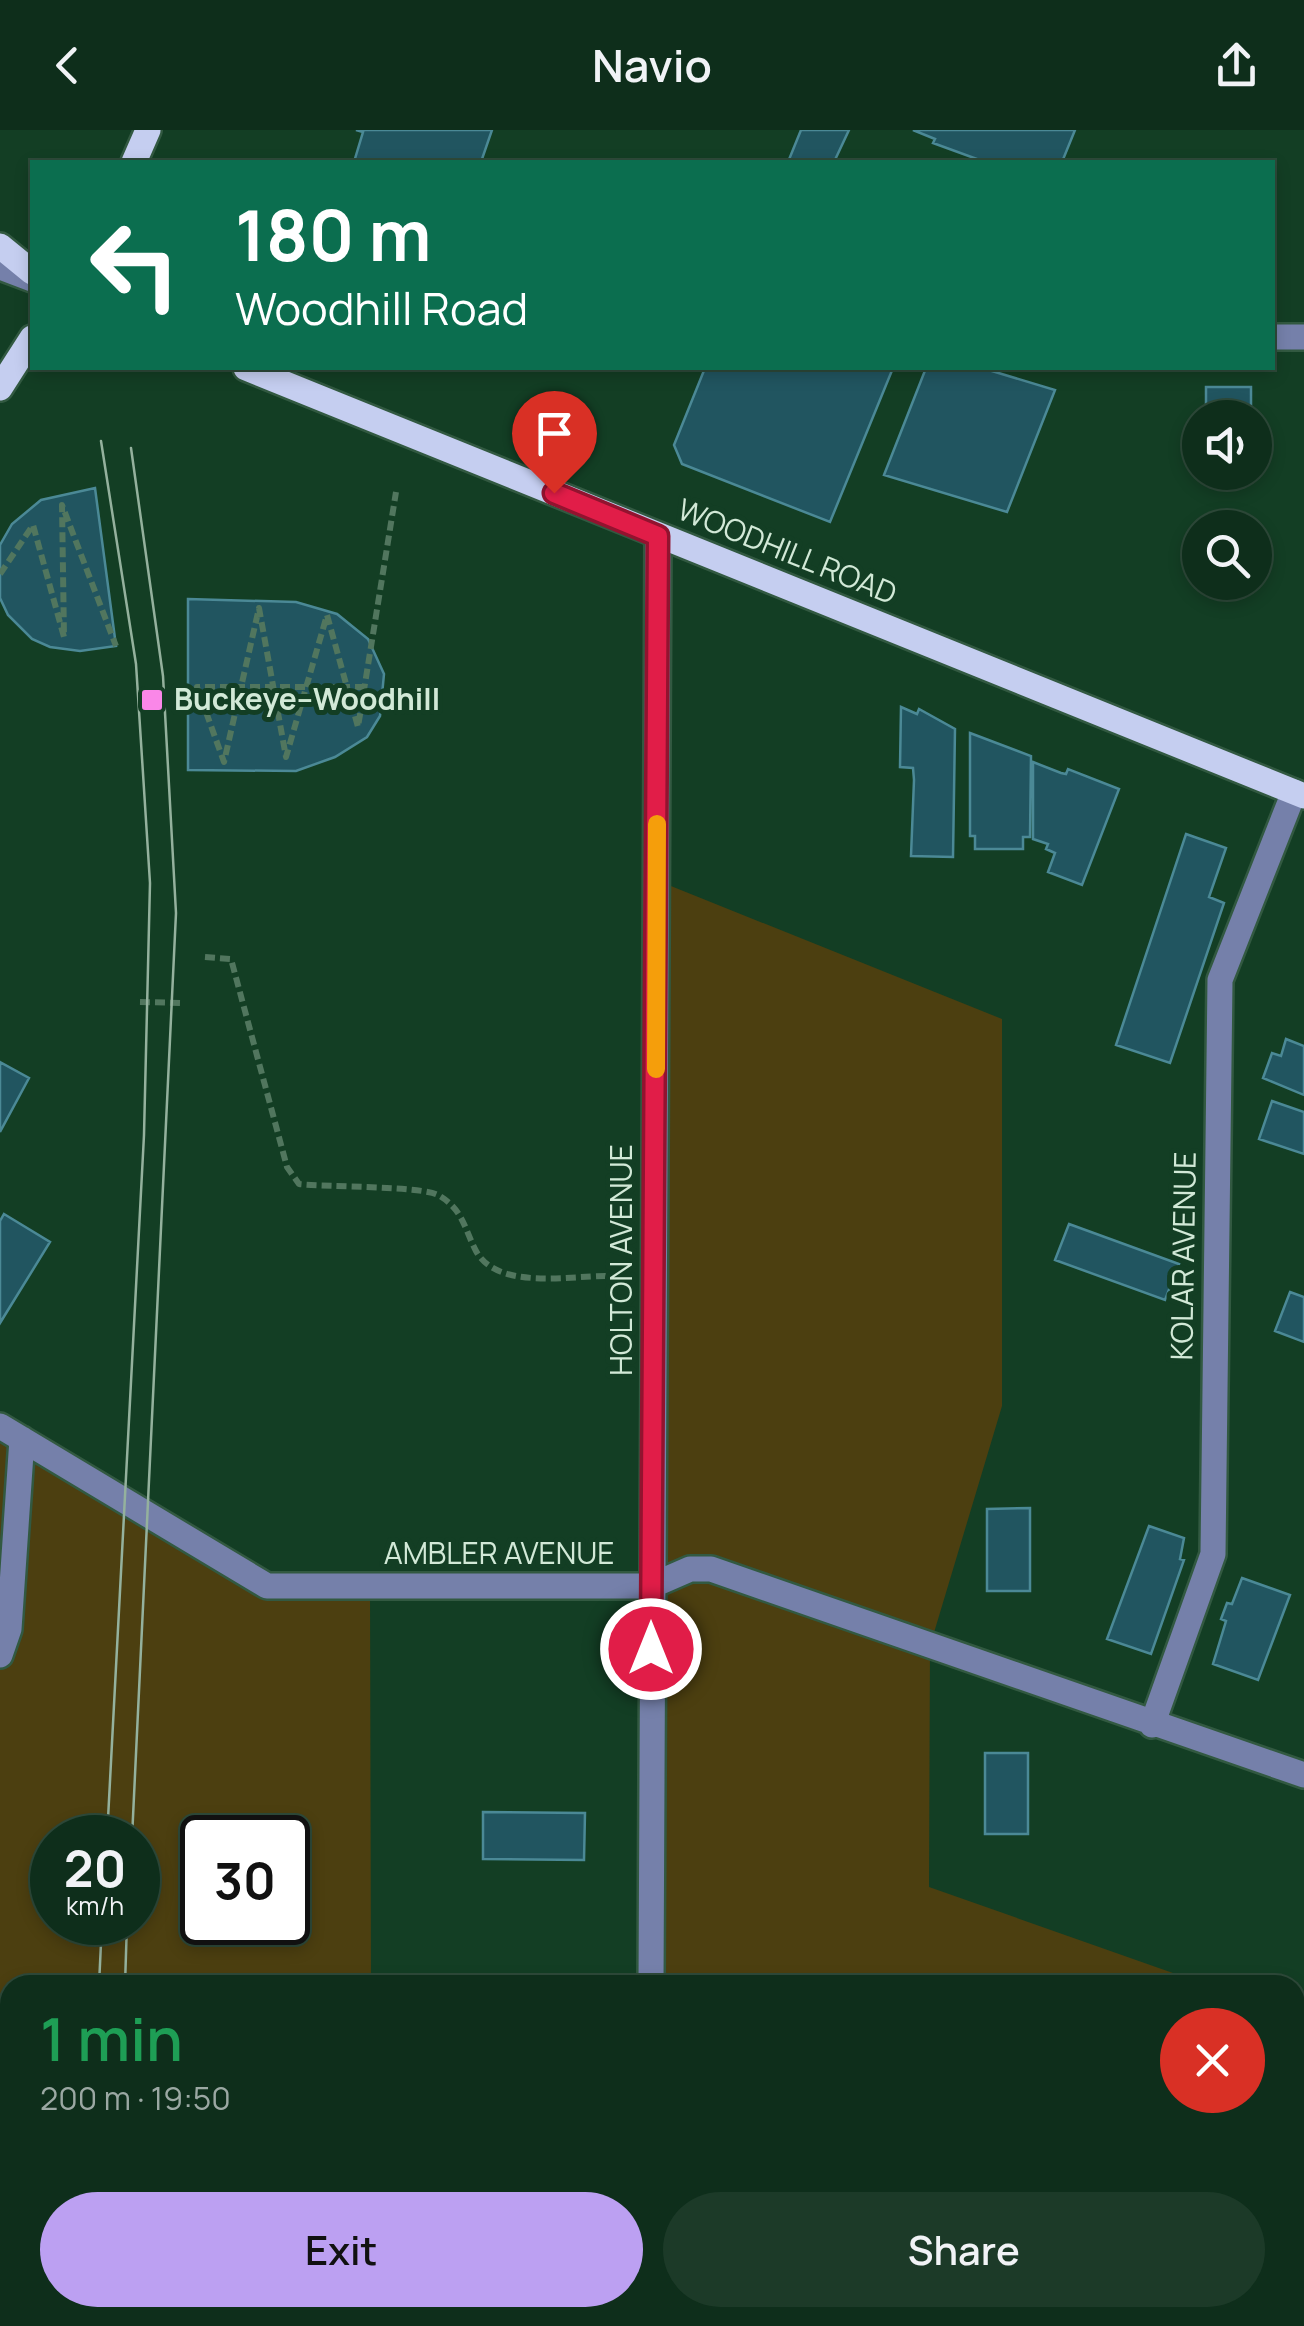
<!DOCTYPE html>
<meta charset="utf-8">
<style>
body{margin:0;font-family:Manrope,sans-serif;background:#1c3a28;color:#f1f3f6;height:100vh;display:flex;flex-direction:column;font-size:38px;white-space:nowrap}
*{box-sizing:border-box;margin:0}
p{font-size:32px;color:#9ba8a3}
.icon{flex:none;width:55px;height:55px;fill:none;stroke:currentColor;stroke-width:2;stroke-linecap:round;stroke-linejoin:round}
.map{position:relative;flex:1;overflow:hidden}
.panel{position:absolute;left:0px;top:1845px;width:1305px;height:352px;display:flex;flex-direction:column;background:#0e2e1b;border-radius:30px 30px 0 0;box-shadow:0 5px 15px #0003,0 0 0 2px #2e4a3a}
.panel>*{flex:none}
.guide{position:absolute;left:30px;top:30px;width:1245px;height:210px;border-radius:0px;box-shadow:0 5px 15px #0003,0 0 0 2px #2e4a3a;background:#0b6e4f;color:#fff;overflow:hidden}
.controls{position:absolute;left:1182px;top:270px;display:grid;gap:20px}
.controls a{display:grid;place-items:center;width:90px;height:90px;border-radius:50%;background:#0e2e1b;box-shadow:0 5px 15px #0003,0 0 0 2px #2e4a3a;font-size:50px}
.speed{position:absolute;left:30px;top:1685px;display:flex;gap:20px;font-size:50px;font-weight:700;text-align:center}
.speed>*{display:grid;place-content:center;width:130px;height:130px;border-radius:50%;background:#0e2e1b;box-shadow:0 5px 15px #0003,0 0 0 2px #2e4a3a;line-height:1}
.speed small{font-size:25px;font-weight:400}
.speed .limit{border:5px solid #111;border-radius:15px;background:#fff;color:#111}
.pin{position:absolute;display:grid;place-items:center;width:85px;height:85px;color:#fff;margin:-102px -42px;border-radius:50% 50% 50% 0;rotate:-45deg;box-shadow:0 0 10px #0007}
.pin .icon{rotate:45deg}
.me{position:absolute;width:110px;margin:-55px;rotate:0deg;stroke-linejoin:round;filter:drop-shadow(0 0 8px #0008)}
.turn{display:flex;align-items:center;gap:35px;height:210px;padding:0 40px;font-size:45px}
.turn .icon{width:130px;height:130px;stroke-width:2.5}
.turn b{display:block;font-size:70px;line-height:85px}
.round{display:grid;place-items:center;flex:none;width:105px;height:105px;border-radius:52px;background:#1c3a28}
.overview{display:flex;align-items:center;justify-content:space-between;height:170px;padding:0 40px}
h1{font-size:60px;font-weight:600;line-height:75px;color:#1e9e55}
.primary-button{display:flex;gap:20px;margin-top:auto;padding:20px 40px}
.primary-button a{flex:1;height:115px;border-radius:60px;background:#bca0f2;color:#111;font-size:40px;font-weight:600;line-height:115px;text-align:center}
.primary-button a+a{background:#1c3a28;color:#f1f3f6}
header{display:flex;justify-content:space-between;align-items:center;height:130px;padding:0 40px;background:#0e2e1b;font-size:45px;font-weight:600}
.map>svg:first-child{display:block}
.green{fill:#4c3f10;fill-rule:evenodd}
.building{fill:#215560;stroke:#4b8996;stroke-width:2.5}
.lines{fill:none;stroke-linecap:round;stroke-linejoin:round}
.minor-casing{stroke:#325941;stroke-width:30}
.major-casing{stroke:#325941;stroke-width:30}
.path{stroke:#51765e;stroke-width:6;stroke-dasharray:10 5;stroke-linecap:butt}
.minor{stroke:#7580aa;stroke-width:25}
.major{stroke:#c5cef0;stroke-width:25}
.tram{stroke:#94b19d;stroke-width:2.5}
.route-casing{stroke:#92132f;stroke-width:25}
.route{stroke:#e11d48;stroke-width:18}
.slow{stroke:#f59e0b;stroke-width:18}
.poi-dot{fill:#fa87e8;stroke:#133e24;stroke-width:4}
.labels{text-anchor:middle;stroke-width:10;stroke-linejoin:round;paint-order:stroke}
.street-label{font-size:30px;fill:#d2e9d7;stroke:#133e24}
.poi-label{font-size:30px;font-weight:bold;fill:#d2e9d7;stroke:#133e24;text-anchor:start}
</style>
<header><svg class="icon" aria-label="back" viewBox="0 0 24 24"><path d="M15 5l-7 7 7 7"/></svg>Navio<svg class="icon" aria-label="share" viewBox="0 0 24 24"><path d="M12 15V3M7 8l5-5 5 5M5 13v7h14v-7"/></svg></header>
<div class="map">
<svg width="1304" height="2196" viewBox="0 0 1304 2196">
<rect width="100%" height="100%" fill="#133e24"/>
<path class="green" d="M656 750 1002 889V1276L930 1516 929 1757 1207 1855H651Z
M0 1296 267 1456H370L371 1855H10V2188H372V2196H0ZM52 1708H138V1792H52ZM202 1708H288V1792H202Z
M1295 1886 1304 1889V2196H844L829 2188H1295Z"/>
<path class="building" d="M356 0H492L481 32H354L363 2Z
M801 0H849L834 32H788Z
M913 0H1075L1062 32H985L933 13 935 9Z
M705 238H893L830 392 682 334 674 315Z
M926 238H982L1055 260 1007 382 884 345Z
M1206 257H1251V288H1206Z
M95 358 116 516 80 521 50 517 32 509 8 485 0 468V415L12 394 41 370Z
M188 469 296 472 337 484 368 509 384 544 380 586 367 607 335 627 296 641 188 640Z
M901 577 917 584 919 579 955 599 953 727 911 726 914 650 913 638 900 637Z
M970 603 1031 626 1030 707H1023V719H975V706H970Z
M1033 632 1061 643 1066 644 1068 639 1119 659 1082 755 1048 742 1055 723 1046 719 1048 714 1033 709Z
M1186 704 1226 718 1209 767 1224 773 1170 933 1116 915Z
M1286 909 1304 916V965L1263 948 1272 923 1281 926Z
M0 932 29 948 0 1002Z
M1272 971 1304 982V1024L1259 1009Z
M4 1084 50 1112 0 1193V1091Z
M1069 1094 1179 1134 1165 1170 1055 1130Z
M1290 1162 1304 1167V1212L1275 1201Z
M1030 1378V1461H987V1379Z
M1149 1396 1184 1408 1180 1429 1184 1430 1151 1524 1107 1509Z
M1242 1448 1290 1465 1258 1550 1213 1534 1226 1491 1221 1489 1227 1473 1232 1474Z
M985 1623H1028V1704H985Z
M483 1682 585 1683 584 1730 483 1729Z"/>
<g class="lines">
<g class="minor-casing">
<path id="minor" d="M0 137 32 149
M1272 207H1304
M0 1296 267 1456H651L690 1439H711L1304 1645
M0 1525 9 1499 22 1309
M1152 1595 1213 1424 1220 850 1294 662
M651 1855 658 406
M651 2188V2196
M829 2188 852 2196"/>
</g>
<g class="major-casing">
<path id="major" d="M134 32 148 0
M0 116 32 142
M246 238 1304 666
M0 258 32 208"/>
</g>
<path class="path" d="M0 444 33 395 64 507 62 375 116 516
M365 557C309 557 253 557 197 557L224 632 259 478 286 627 327 485 358 597 396 362
M205 827 231 829 287 1037 299 1054C326 1057 422 1056 438 1065 463 1079 464 1098 476 1121 497 1160 568 1146 606 1146
M140 872 184 873"/>
<use href="#minor" class="minor"/>
<use href="#major" class="major"/>
<path class="tram" d="M101 311 136 534 150 753 144 1005 107 1708
M131 318 163 546 176 783 132 1708
M99 1855 102 1792
M125 1855 127 1792
M81 2196 82 2188
M109 2196V2188"/>
</g>
<g class="lines">
<g class="route-casing">
<path id="route" d="M554 363 658 406 651 1519"/>
</g>
<use href="#route" class="route"/>
<path class="slow" d="M656 939 657 694"/>
</g>
<rect class="poi-dot" x="140" y="558" width="24" height="24" rx="5"/>
<g class="labels">
<g class="street-label">
<text transform="translate(787 422) rotate(22)" y="10">WOODHILL ROAD</text>
<text transform="translate(1184 1126) rotate(-89)" y="10">KOLAR AVENUE</text>
<text transform="translate(622 1130) rotate(-90)" y="10">HOLTON AVENUE</text>
<text x="499" y="1434">AMBLER AVENUE</text>
</g>
<g class="poi-label">
<text x="174" y="580">Buckeye–Woodhill</text>
</g>
</g>
</svg>
<div class="controls">
<a><svg class="icon" aria-label="sound" viewBox="0 0 24 24"><path d="M4 9h4l5-4v14l-5-4H4zM17 9q2 3 0 6"/></svg></a>
<a><svg class="icon" aria-label="search" viewBox="0 0 24 24"><circle cx="10" cy="10" r="6"/><path d="M15 15l6 6"/></svg></a>
</div>
<div class="speed"><div>20<small>km/h</small></div><div class="limit">30</div></div>
<div class="pin" style="left:554px;top:363px;background:#d93025"><svg class="icon" aria-label="arrive" viewBox="0 0 24 24"><path d="M6 21V4h12l-3 4 3 4H6"/></svg></div>
<svg class="me" style="left:651px;top:1519px" viewBox="-20 -20 40 40"><circle r="17" fill="#e11d48" stroke="#fff" stroke-width="3"/><path d="M0-11L8 9 0 5-8 9z" fill="#fff"/></svg>
<div class="guide">
<div class="turn"><svg class="icon" aria-label="left" viewBox="0 0 24 24"><path d="M17 20v-9H6M10 6l-5 5 5 5"/></svg><div><b>180 m</b>Woodhill Road</div></div>
</div>
<section class="panel">
<div class="overview"><div><h1>1 min</h1><p>200 m · 19:50</p></div><a class="round" style="background:#d93025;color:#fff"><svg class="icon" aria-label="close" viewBox="0 0 24 24"><path d="M6 6l12 12M18 6L6 18"/></svg></a></div>
<div class="primary-button"><a>Exit</a><a>Share</a></div>
</section>
</div>
